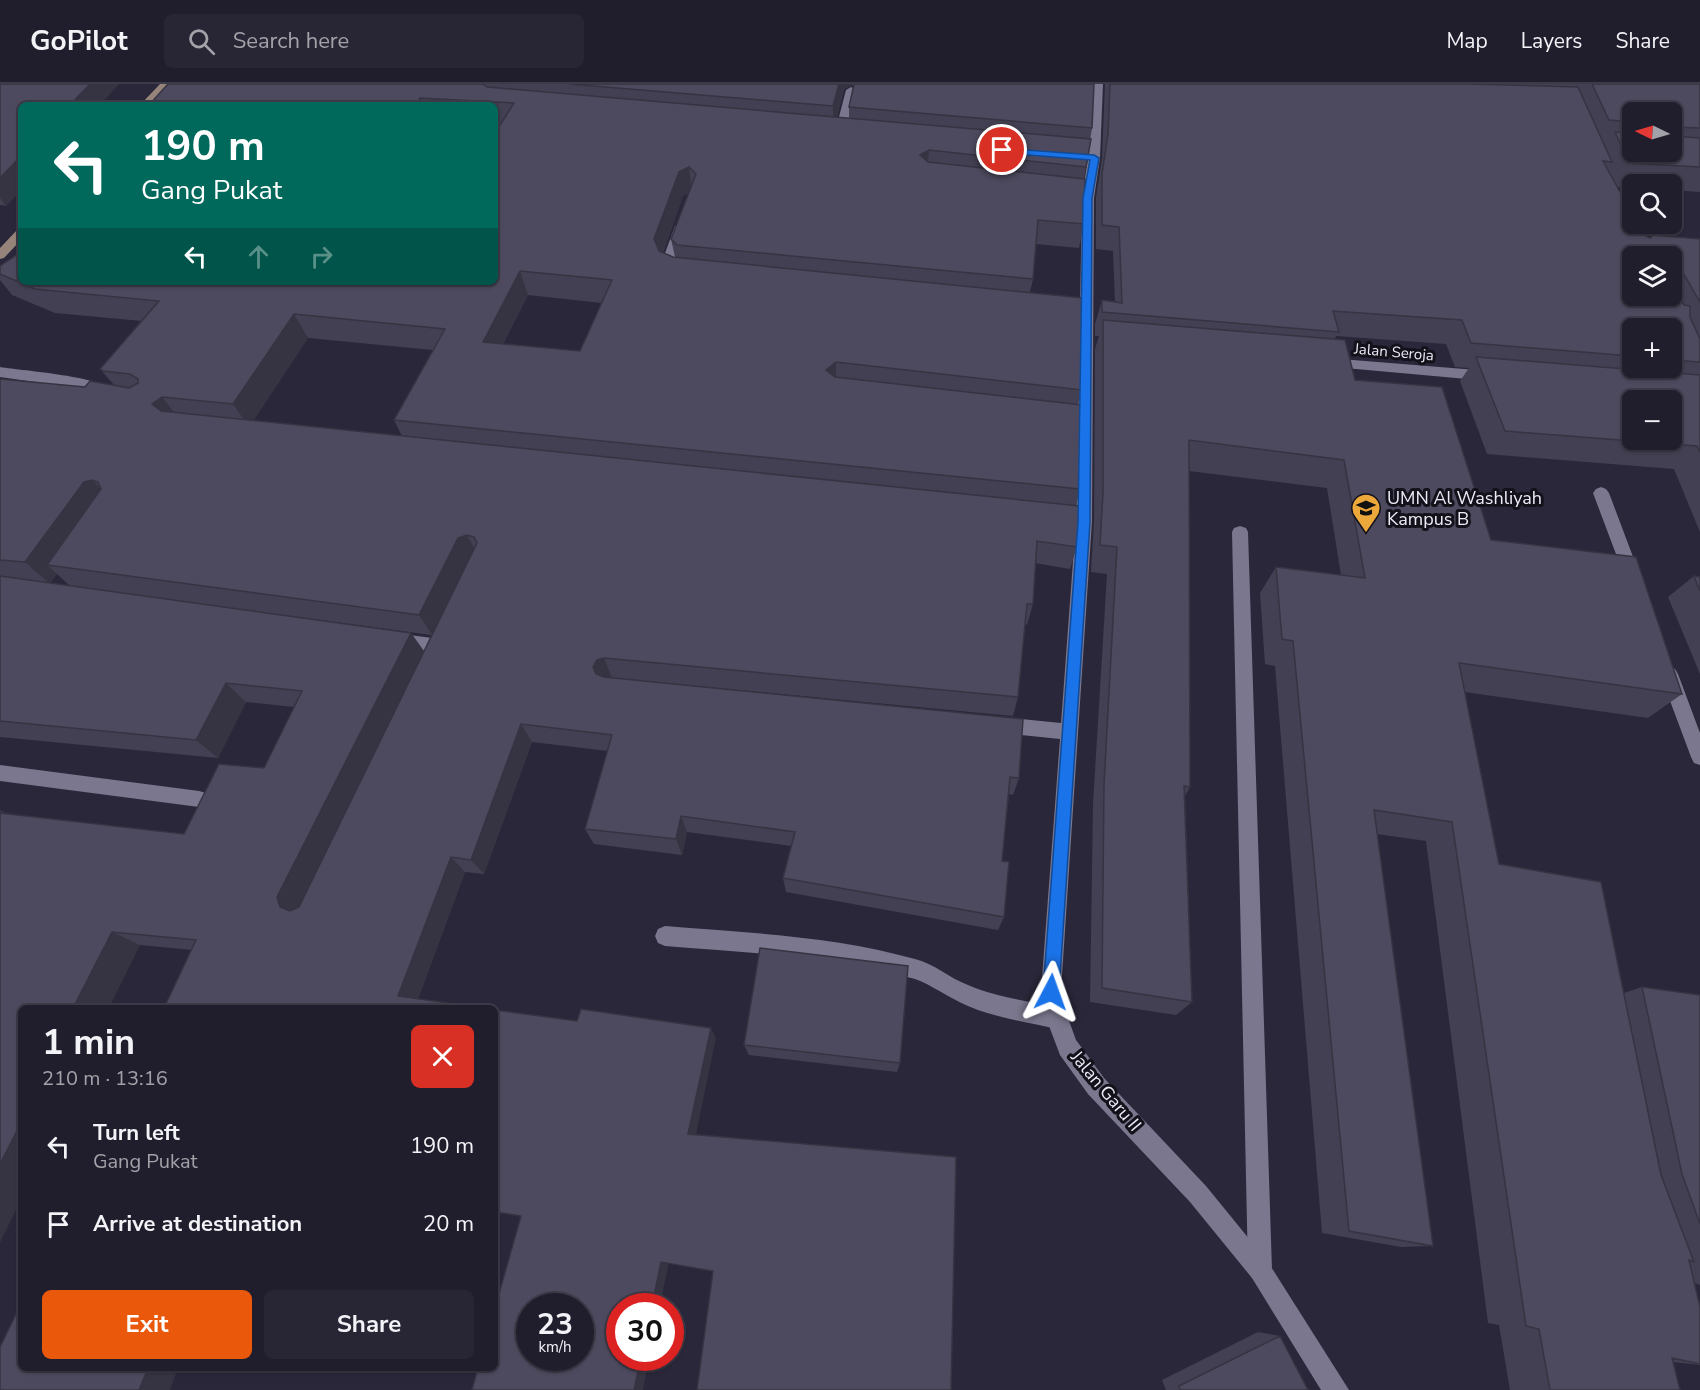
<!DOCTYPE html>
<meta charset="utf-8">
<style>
body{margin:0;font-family:"Nunito Sans",sans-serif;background:#282634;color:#f1f3f6;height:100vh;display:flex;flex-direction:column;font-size:22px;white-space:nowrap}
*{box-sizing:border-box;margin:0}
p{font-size:20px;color:#a2a2a9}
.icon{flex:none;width:33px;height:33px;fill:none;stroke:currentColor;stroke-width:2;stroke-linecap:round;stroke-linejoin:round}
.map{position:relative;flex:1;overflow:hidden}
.sheet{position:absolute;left:18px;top:921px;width:480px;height:366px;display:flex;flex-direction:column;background:#201d2c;border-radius:9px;box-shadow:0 2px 4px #0004,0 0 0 2px #3d3b48}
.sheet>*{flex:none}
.banner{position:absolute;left:18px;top:18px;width:480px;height:183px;border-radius:9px;box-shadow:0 2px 4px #0004,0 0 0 2px #3d3b48;background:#00695c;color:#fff;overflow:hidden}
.needle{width:39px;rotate:275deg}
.controls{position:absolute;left:1622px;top:18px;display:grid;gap:12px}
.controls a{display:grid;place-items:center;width:60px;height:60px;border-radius:9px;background:#201d2c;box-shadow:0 2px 4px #0004,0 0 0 2px #3d3b48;font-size:30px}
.speed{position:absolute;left:516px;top:1209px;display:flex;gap:12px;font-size:30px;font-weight:700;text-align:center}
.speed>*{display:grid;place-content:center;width:78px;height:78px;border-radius:50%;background:#201d2c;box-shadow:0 2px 4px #0004,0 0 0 2px #3d3b48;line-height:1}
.speed small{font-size:15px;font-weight:400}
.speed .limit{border:9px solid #d22;background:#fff;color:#111}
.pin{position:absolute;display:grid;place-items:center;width:51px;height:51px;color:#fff;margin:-26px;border:3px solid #fff;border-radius:50%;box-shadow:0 2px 6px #0007}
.me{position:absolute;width:66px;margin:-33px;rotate:4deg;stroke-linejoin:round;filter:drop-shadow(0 0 4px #0008)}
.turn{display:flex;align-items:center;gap:21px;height:126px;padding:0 24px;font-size:27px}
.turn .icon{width:78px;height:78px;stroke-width:2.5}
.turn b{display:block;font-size:42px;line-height:51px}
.lanes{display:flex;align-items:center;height:57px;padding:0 24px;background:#0003;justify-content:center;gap:30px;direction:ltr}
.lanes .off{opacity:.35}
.round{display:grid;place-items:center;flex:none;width:63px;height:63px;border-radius:9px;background:#282634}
.summary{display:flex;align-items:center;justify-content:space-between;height:102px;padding:0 24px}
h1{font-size:36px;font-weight:700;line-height:45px}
.cta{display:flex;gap:12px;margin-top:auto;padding:12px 24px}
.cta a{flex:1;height:69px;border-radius:9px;background:#ea580c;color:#fff;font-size:24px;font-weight:700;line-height:69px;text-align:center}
.cta a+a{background:#282634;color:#f1f3f6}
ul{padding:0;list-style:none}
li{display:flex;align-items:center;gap:18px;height:78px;padding:0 24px}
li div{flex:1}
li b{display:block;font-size:22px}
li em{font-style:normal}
header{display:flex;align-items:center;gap:36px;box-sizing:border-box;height:84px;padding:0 30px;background:#201d2c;border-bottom:2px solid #3d3b48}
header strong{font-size:28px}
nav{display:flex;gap:33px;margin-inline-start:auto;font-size:21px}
.search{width:420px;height:54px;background:#282634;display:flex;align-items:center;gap:15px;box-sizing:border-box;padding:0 21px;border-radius:9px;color:#a2a2a9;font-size:22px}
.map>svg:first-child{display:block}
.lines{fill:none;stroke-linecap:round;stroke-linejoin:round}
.lane{fill:#7a778e;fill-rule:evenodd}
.street{fill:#7a778e;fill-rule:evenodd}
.secondary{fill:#96837a;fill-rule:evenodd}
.wall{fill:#424052;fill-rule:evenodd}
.shaded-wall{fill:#363442}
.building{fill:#4d4a5f;stroke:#363442;stroke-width:1.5;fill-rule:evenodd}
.route{fill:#1a73e8;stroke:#114b97;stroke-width:1.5}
.labels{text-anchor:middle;stroke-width:6;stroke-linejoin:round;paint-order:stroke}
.far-street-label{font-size:15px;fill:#edebf8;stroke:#13111a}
.poi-label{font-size:18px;fill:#edebf8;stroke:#13111a;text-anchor:start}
.street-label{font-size:18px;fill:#edebf8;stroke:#13111a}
</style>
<header>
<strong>GoPilot</strong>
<div class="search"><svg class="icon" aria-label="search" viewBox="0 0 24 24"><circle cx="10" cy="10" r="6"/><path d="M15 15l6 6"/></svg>Search here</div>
<nav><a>Map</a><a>Layers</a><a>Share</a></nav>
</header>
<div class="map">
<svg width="1700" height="1306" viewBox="0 0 1700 1306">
<rect width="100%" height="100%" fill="#2a273a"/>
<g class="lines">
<path class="lane" d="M0 283C24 287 104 292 116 309L109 314 91 306 0 293Z
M1240 442 1246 444 1248 448 1272 1186 1268 1194 1260 1198 1252 1194 1248 1186 1232 448 1234 444Z
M665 842C749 849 834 852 915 875 935 880 949 894 968 901 996 913 1027 917 1057 923L1064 927 1068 934 1064 941 1057 945C1027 938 996 934 968 922 951 915 930 900 915 895 834 872 749 869 665 862L658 859 655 852 658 845Z"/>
<path class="street" d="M1093 0H1103L1100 74 1094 114 1092 437 1061 907 1068 934 1076 956 1104 994 1206 1102 1268 1178 1349 1306H1321L1252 1194 1190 1118 1088 1010 1060 971 1046 934 1041 907 1060 655 1000 649 994 646 991 641 994 636 1000 633 1061 639 1076 437 1082 114 1088 74Z
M851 3 856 6 846 52 844 54H836L834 52 846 6Z
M681 138 687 142 673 180 683 191 677 195 666 190 661 180 675 142Z
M1328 274 1489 287 1496 292 1489 297 1323 282 1321 279Z
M1601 403 1606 405 1609 409 1641 494 1639 498 1633 500 1627 498 1625 494 1593 409 1596 405Z
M394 549 440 555 446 557 448 562 446 567 440 569 394 563 388 561 386 556 388 551Z
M1669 583 1675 585 1678 590 1700 649V681L1694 679 1691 673 1660 590 1663 585Z
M0 681 199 707 206 709 208 715 206 721 199 723 0 697Z"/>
<path class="secondary" d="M160 0H171L151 21H140Z
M21 145V156L4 174 0 175V164L17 146Z"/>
</g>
<path class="wall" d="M0 0 21 21V106L6 122 0 121Z
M168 0H1094L1092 44 1084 95V140L1079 164 1036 160 1033 195 1030 208 1082 306 1078 320 1080 405 1076 422 1077 463 1070 485 1035 479 1033 520 1027 541 1025 540 1018 613 1013 632 612 594 1019 694 1013 711 1009 710 1002 777 1004 833 998 846 786 808 783 794 791 762 687 748 682 771 594 760 585 745 608 667 532 658 484 790 465 788 418 915 164 924 192 866 140 861 21 924V1115L0 1158V726L9 730 184 750 264 684 294 623 246 618 218 674 0 653V295L85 303 114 301 100 285 142 237 55 229 12 211 0 196V182L21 198H495L500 42H495V21H149ZM852 1 854 2 849 23V34L837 33 844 5ZM689 109 671 155 675 173H673L663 169 683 112ZM528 211 602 219 580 267 503 260ZM308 254 433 266 394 336 402 352 253 337ZM57 490 70 502 50 499ZM299 533 431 551 424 567 411 549Z
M1105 0H1700V108L1671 106V100H1632V104L1617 103 1643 150 1650 154 1700 155V290L1699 291H1700V448L1674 385 1487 370 1460 297 1469 284 1455 283 1446 260 1336 252 1335 255 1355 296 1491 456 1682 610 1648 634 1465 608 1499 780 1624 909 1642 903 1700 911V1201L1694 1199 1700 1223V1281L1673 1278 1680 1306H1510L1499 1241 1488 1239 1426 757 1377 750 1433 1162 1401 1163 1322 1149 1275 582 1265 580 1260 509 1276 483 1341 491 1327 404 1189 387 1190 703 1185 712 1192 918 1176 931 1090 918 1093 720 1107 490 1091 488 1094 437 1095 265 1099 252H1095V240L1102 216 1115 218 1113 167 1096 165V114L1102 74ZM1632 28H1671V68H1632ZM1632 172H1671V212ZM1632 244H1671V284H1632Z
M1694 492 1700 493V590L1668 513Z
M744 961 900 979 897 988 749 971Z
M1258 1248 1280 1252 1308 1306H1166L1162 1296Z"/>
<path class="shaded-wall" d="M90 0H119L100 21H70Z
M839 0H852V1L844 5 833 46V22Z
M420 14 423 21H416Z
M929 66 927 90 920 71Z
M21 72V106L6 122 0 114V94Z
M689 83 692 107 683 112 659 179 654 155 679 88Z
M520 187 528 211 492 281 483 258Z
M294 230 308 254 249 343 233 320Z
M836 278V302L826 286Z
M162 313 180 336 171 343 152 320Z
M92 396 114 418 47 481 57 490 50 500 25 478 84 398Z
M467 451 479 473 433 552 419 531 458 454Z
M411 549 425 569 301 836 280 823 277 813Z
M604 574 612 594 601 602 593 583 597 576Z
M226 599 246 618 218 674 196 656Z
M521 640 532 658 484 790 471 776Z
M0 726 24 739 0 734Z
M681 732 687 748 682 771 676 755Z
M451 773 465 788 415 923 398 912Z
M112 848 140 861 109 924H73Z
M711 944 716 954 695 1055 688 1050Z
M21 1039V1115L0 1158V1080Z
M661 1178H669L660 1222H652Z
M641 1274H649L643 1306H634Z
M148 1284H178L170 1306H139Z"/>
<path class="building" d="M0 0H90L70 21H21V72L0 94Z
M168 0H483L487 3 1091 55 1086 83 929 66 920 71 928 78 1085 95 1084 140 1038 136 1033 195 677 161 671 155 696 90 689 83 679 88 654 155 659 167 673 173 1083 214 1082 306 836 278 826 286 835 293 1082 321 1080 405 394 336 445 245 294 230 233 320 162 313 152 320 161 327 1080 422 1077 463 1037 457 1033 520H1027L1018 613 604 574 597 576 593 583 596 590 604 593 1023 635 1019 694 1010 693 1002 777 1009 778 1004 833 783 794 795 748 681 732 676 755 585 745 612 651 521 640 471 776 451 773 398 912 482 924H164L196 856 112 848 73 924H21V1024L17 1032H21V1039L0 1080V729L184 750 219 680 264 684 302 607 226 599 196 656 0 637V492L411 549 277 813 280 823 290 827 299 823 477 459 474 453 467 451 458 454 419 531 47 481 101 405 98 398 92 396 84 398 25 478 0 476V295L85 303 90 297 129 304 138 299V295L130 290 103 287 100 285 159 217 35 205 0 190V182L21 168V198H495V49L514 19 420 14 416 21H149ZM520 187 612 196 580 267 483 258Z
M570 0H839L833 22Z
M854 0H1094L1092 44 849 23Z
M1110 0H1469L1578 3 1612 78 1603 77 1632 130V140H1637L1643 150 1650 154 1653 151 1700 155V218L1682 187H1671V172H1632V212H1671V199L1684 221 1690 222V233L1700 255V278L1671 276V244H1632V272L1471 259 1462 236 1333 227 1339 248 1102 228V216L1122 219 1119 143 1102 141V90L1108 50Z
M1592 0H1700V44L1671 43V28H1632V38L1609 36Z
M1615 48 1632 49V68H1671V52L1700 54V83L1629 79Z
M1103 236 1345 256 1355 296 1442 303 1491 456 1636 473 1682 610 1459 579 1499 780 1601 798 1661 1091 1694 1178 1689 1176 1700 1223V1280L1672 1274 1680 1306H1550L1539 1245 1526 1242 1452 738 1374 726 1433 1162 1349 1147 1293 557 1282 555 1276 483 1365 494 1344 376 1189 356 1190 703 1184 702 1192 918 1102 904 1104 700 1117 463 1100 461 1103 409Z
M1476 273 1700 291V368L1697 362 1505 347ZM1632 316H1671V356H1632Z
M1694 492 1700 493V507Z
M760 864 908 882 900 979 744 961Z
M1642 903 1700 911V1140L1682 1090Z
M581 925 711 944 688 1050 956 1073 951 1306H697L713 1187 661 1178 652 1222H620V1274H641L634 1306H472L478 1284H495V1224L521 1132 495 1128V926L577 937ZM530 1222H580V1274H530Z
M21 1220V1284H148L139 1306H0V1263Z
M1280 1252 1308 1306H1180L1179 1302Z"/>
<path class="route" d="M999 64 1094 71 1099 74 1092 114 1090 438 1059 908 1056 913 1051 915 1045 913 1043 908 1078 438 1083 114 1090 76 1002 69 999 68Z"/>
<defs>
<g id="university-pin" transform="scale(1.5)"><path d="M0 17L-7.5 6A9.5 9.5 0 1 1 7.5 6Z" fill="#eda83b" stroke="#13111a"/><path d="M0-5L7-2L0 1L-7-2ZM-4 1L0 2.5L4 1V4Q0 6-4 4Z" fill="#111"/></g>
</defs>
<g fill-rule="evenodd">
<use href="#university-pin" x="1366" y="424"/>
</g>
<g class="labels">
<g class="far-street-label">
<text transform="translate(1394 268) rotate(5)" y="5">Jalan Seroja</text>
</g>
<g class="poi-label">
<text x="1387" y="420">UMN Al Washliyah<tspan x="1387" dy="21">Kampus B</tspan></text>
</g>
<g class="street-label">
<text transform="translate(1106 1007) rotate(50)" y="6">Jalan Garu II</text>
</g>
</g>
</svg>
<div class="controls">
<a><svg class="needle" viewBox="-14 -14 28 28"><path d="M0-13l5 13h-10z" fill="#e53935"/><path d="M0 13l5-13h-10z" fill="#a2a2a9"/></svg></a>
<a><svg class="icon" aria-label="search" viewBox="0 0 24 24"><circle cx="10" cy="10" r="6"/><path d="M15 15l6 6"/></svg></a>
<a><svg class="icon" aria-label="layers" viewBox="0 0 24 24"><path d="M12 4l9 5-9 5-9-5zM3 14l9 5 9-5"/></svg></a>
<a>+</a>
<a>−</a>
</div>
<div class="speed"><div>23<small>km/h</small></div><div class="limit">30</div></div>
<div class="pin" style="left:1002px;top:66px;background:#d93025"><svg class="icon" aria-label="arrive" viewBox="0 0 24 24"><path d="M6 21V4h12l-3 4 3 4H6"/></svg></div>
<svg class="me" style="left:1051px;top:908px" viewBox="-20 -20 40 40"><path d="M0-17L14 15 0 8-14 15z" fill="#1a73e8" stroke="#fff" stroke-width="4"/></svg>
<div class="banner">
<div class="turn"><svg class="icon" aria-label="left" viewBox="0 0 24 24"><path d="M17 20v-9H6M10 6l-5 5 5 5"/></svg><div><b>190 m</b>Gang Pukat</div></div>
<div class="lanes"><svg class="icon" aria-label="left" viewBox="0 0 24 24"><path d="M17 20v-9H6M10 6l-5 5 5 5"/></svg><svg class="icon off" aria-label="ahead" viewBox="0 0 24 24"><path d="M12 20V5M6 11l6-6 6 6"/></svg><svg class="icon off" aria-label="right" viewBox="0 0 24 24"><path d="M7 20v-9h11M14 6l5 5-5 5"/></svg></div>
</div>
<section class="sheet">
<div class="summary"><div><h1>1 min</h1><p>210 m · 13:16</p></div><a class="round" style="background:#d93025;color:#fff"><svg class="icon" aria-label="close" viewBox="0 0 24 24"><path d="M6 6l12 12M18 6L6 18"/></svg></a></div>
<ul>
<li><svg class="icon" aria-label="left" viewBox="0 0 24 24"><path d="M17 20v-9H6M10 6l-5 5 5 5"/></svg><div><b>Turn left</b><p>Gang Pukat</p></div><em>190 m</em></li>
<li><svg class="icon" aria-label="arrive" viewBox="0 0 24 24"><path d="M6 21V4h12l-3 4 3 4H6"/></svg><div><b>Arrive at destination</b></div><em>20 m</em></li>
</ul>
<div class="cta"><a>Exit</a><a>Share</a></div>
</section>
</div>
